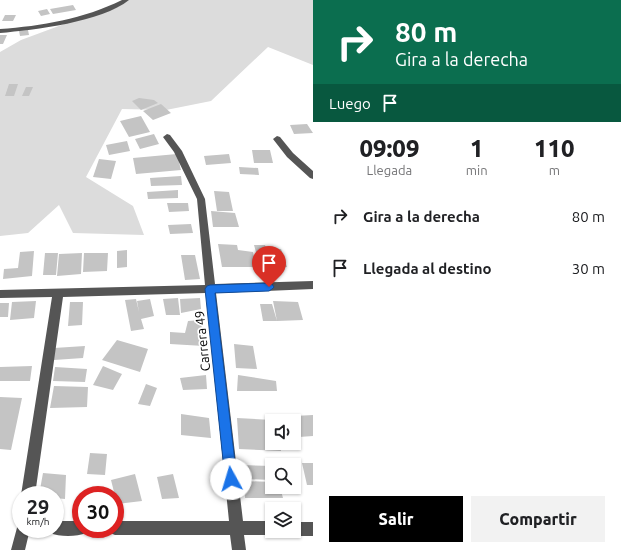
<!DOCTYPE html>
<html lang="es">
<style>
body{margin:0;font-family:Ubuntu,sans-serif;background:#f2f2f2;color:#202124;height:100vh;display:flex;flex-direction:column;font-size:15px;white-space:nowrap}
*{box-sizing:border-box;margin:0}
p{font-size:13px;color:#757577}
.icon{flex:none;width:22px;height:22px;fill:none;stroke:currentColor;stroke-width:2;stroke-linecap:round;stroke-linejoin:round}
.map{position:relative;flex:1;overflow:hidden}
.details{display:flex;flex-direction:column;background:#fff;width:308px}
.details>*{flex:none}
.hud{background:#0b6e4f;color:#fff;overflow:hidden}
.fabs{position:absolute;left:265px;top:414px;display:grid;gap:8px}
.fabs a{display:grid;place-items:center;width:36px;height:36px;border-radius:0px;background:#fff;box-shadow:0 1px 3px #0004;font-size:20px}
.speed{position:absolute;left:12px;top:486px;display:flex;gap:8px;font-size:20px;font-weight:700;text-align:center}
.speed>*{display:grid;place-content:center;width:52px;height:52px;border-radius:50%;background:#fff;box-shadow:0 1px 3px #0004;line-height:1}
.speed small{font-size:10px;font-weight:400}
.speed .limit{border:6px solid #d22;background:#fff;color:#111}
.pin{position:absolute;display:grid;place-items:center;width:34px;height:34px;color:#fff;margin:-41px -17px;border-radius:50% 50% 50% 0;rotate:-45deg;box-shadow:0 0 4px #0007}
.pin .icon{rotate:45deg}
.me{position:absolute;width:44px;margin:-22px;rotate:354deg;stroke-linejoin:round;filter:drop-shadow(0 0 3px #0008)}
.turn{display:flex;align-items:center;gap:14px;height:84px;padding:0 16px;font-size:18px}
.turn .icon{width:52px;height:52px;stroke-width:2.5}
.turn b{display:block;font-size:28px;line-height:34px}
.then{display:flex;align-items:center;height:38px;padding:0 16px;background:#0003;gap:8px;font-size:15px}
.eta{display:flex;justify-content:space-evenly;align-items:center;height:68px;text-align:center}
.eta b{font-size:24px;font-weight:800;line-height:28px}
.cta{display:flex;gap:8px;margin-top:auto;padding:8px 16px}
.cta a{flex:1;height:46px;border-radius:0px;background:#000;color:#fff;font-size:16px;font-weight:800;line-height:46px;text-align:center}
.cta a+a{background:#f2f2f2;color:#202124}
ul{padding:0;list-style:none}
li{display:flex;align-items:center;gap:12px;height:52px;padding:0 16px}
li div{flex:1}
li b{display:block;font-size:15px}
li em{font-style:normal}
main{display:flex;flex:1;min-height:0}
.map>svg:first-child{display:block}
.green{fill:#dcdcdc}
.building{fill:#c4c4c4}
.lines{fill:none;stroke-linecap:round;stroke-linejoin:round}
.minor{fill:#555;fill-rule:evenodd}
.route{fill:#1a73e8;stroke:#114b97}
.labels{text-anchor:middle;stroke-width:3.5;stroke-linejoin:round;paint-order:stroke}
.street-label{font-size:13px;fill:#000;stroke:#fff}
</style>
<main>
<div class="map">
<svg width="313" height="550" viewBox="0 0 313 550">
<rect width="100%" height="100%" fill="#fff"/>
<path class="green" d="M129 0H313V65L268 47 211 101 166 110 122 109 86 177 133 206 144 235 73 233 59 205 28 233 0 236V52L21 40Z"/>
<path class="building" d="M73 5 76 10 53 14 50 9Z
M47 9 50 14 41 16 38 11Z
M5 15H16L13 21H2Z
M28 30 29 35 20 36 19 31Z
M0 35H7L3 44H0Z
M9 84H18L14 96H5Z
M26 87H33L29 96H22Z
M139 98 154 100 158 103 141 110 132 101Z
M161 104 171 113 153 120 143 111Z
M141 116 150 132 129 137 120 121Z
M307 124 313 133 294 134 290 125Z
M154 134 159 144 140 149 135 139Z
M127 141 130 151 109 155 106 145Z
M252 150H270L273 163H254Z
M177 154 181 170 136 174 133 158Z
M229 154 231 163 206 165 204 156Z
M99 159 116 161 111 179 93 177Z
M239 167 258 168 259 175 240 174Z
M181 176 182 185 151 186 150 178Z
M178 190V198L148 199 147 192Z
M214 191 229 192 233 211H217Z
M167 203H188L189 211 169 212Z
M211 211 235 213 239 227H213Z
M191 224 193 233 170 234 168 225Z
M218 244 237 245 238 250 253 252 256 267H222Z
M254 245H265L272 268 260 267Z
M268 249H281L287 267 273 268Z
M127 250V267L117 268V251Z
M34 251 32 276 3 279 4 269 18 268 20 252Z
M45 253H58L56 275H43Z
M82 253 81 274 57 276 59 254Z
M84 253H108L107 271 83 272Z
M181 255H195L200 279 185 280Z
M178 298 180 315H166L163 299Z
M200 298 201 309 181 313 180 299Z
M136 299 139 312 137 301 150 299 154 316 141 319 144 329 131 331 125 300Z
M36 301 34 318 10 320 12 302Z
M273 301 298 302 303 320 277 321Z
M70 302H83L82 325 68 326Z
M0 303H9L8 317H0Z
M260 304H272L277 321H263Z
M201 320 204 346 170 344V332L185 333 188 321Z
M117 340 148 349 140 372 102 360Z
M234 344 253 346 257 369 236 368Z
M85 346 83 358 54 360V348Z
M32 366 30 381H0V367Z
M103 366 122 374 113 390 93 385Z
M55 367 87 369 85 382 53 381Z
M206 375 207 389 183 390 180 378Z
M238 375 276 381 277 391H237Z
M146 384 157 388 150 406 138 404Z
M54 386 88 387 87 407 50 408Z
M0 397 22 398 11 450 0 449Z
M181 414 209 418 211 438 181 435Z
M313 415V436L299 437 294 416Z
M237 418 272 420V443H280L281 451 239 449Z
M90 453 107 454 105 475 87 474Z
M302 463H313V485H307Z
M242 465 272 466V480L244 479Z
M43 473 66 475 65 499 55 498V495H39Z
M135 474 142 501 117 504 111 480Z
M173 474 179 498 162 499 157 477Z
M244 481 272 482V487H280L283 498H245Z"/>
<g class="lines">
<path class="minor" d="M122 0H129C102 22 34 30 0 33V29C42 26 83 19 122 0Z
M167 134 170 135 182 151 205 199 215 284 313 281V289L216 293 243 521H272V531H278L272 535H244L246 550H232L230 535H115L110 533 108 529H115V521H229L206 293 63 297 35 495H21L52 297 0 298V290L205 285 197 199 174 152 163 137Z
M277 136 280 137 293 153 313 171V179L310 178 287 157 273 139Z
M55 521H81V529H88L86 533C77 537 59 537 50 533L48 529H55Z
M294 522H313V536H294L289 534 288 531H294Z
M21 523V529H30L25 550H11L18 524Z"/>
</g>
<path class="route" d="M269 283 272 284 274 287 272 289 269 291 215 293 237 479 236 484 231 485 227 484 225 479 205 289 207 286 210 285Z"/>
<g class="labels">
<g class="street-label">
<text transform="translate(202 341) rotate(-96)" y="5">Carrera 49</text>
</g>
</g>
</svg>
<div class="fabs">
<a><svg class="icon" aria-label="sound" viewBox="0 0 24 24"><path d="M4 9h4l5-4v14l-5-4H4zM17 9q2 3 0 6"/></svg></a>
<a><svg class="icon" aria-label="search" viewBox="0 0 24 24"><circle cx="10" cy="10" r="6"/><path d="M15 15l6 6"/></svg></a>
<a><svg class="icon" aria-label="layers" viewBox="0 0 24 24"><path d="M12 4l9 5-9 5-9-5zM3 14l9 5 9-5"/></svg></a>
</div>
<div class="speed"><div>29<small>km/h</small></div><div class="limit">30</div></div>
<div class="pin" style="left:269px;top:287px;background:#d93025"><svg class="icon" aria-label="arrive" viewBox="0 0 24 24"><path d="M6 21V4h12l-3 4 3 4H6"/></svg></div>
<svg class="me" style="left:231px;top:479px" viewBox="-20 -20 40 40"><circle r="19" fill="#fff"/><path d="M0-13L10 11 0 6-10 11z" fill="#1a73e8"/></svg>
</div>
<section class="details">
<div class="hud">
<div class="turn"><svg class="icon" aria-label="right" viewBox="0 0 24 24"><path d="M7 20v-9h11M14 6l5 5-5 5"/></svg><div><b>80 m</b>Gira a la derecha</div></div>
<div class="then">Luego<svg class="icon" aria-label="arrive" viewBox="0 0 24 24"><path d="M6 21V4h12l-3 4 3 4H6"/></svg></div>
</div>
<div class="eta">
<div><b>09:09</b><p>Llegada</p></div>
<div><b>1</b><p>min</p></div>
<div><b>110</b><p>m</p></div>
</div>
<ul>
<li><svg class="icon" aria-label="right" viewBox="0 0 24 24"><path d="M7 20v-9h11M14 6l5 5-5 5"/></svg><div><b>Gira a la derecha</b></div><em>80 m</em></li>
<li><svg class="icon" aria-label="arrive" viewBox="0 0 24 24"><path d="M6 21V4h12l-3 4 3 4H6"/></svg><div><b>Llegada al destino</b></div><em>30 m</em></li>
</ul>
<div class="cta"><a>Salir</a><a>Compartir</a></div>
</section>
</main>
